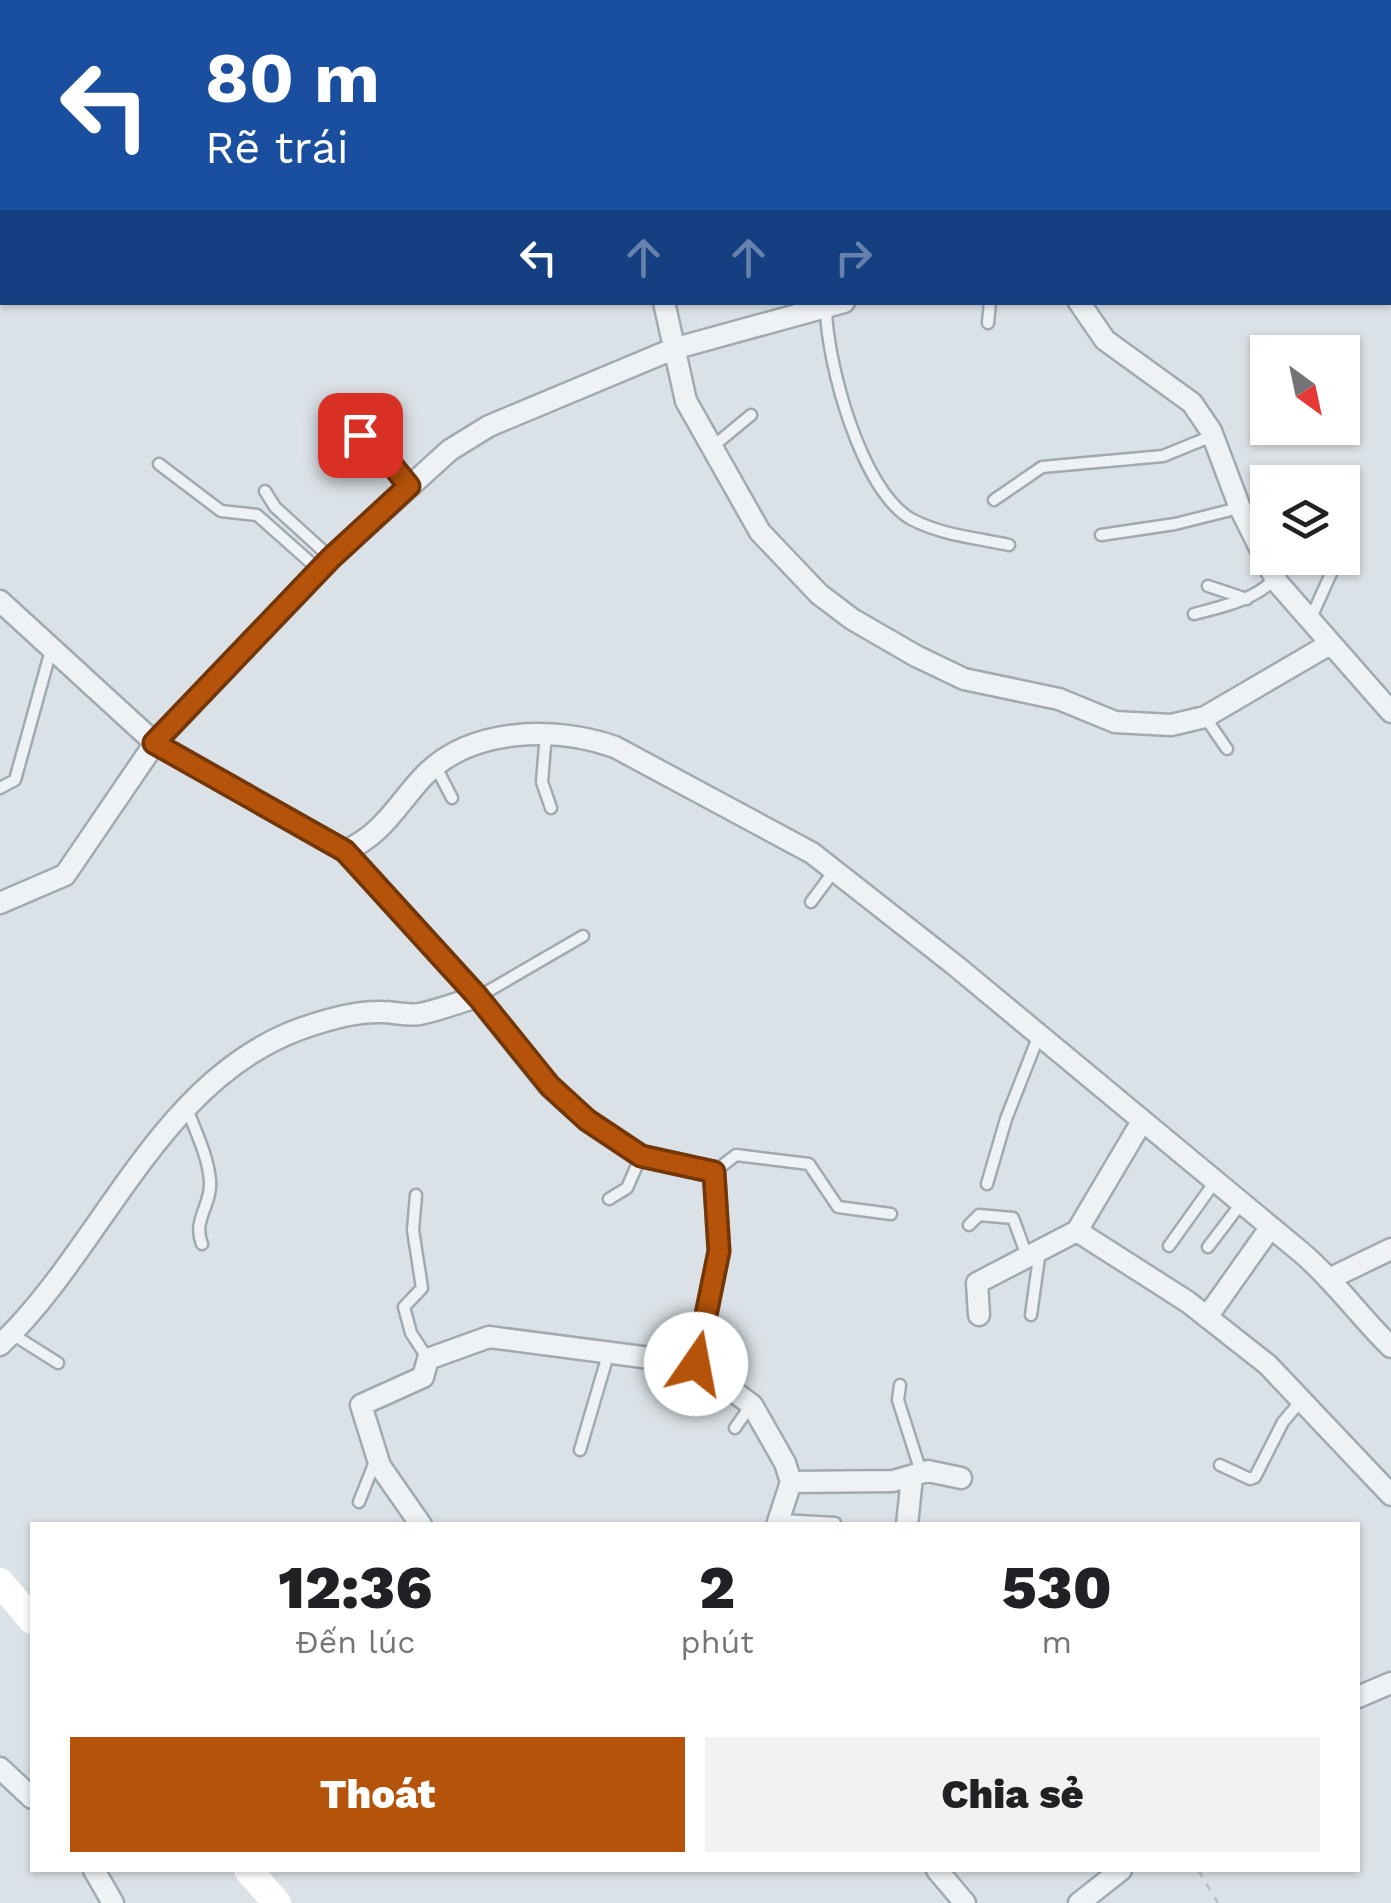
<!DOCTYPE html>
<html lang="vi">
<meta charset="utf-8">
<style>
body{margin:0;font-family:"Work Sans",sans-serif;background:#f2f2f2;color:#202124;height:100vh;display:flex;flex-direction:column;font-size:38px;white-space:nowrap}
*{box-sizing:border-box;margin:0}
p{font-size:32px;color:#757577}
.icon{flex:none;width:55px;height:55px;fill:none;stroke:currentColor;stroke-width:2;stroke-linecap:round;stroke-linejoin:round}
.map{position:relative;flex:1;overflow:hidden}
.panel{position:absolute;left:30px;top:1522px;width:1330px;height:350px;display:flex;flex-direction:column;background:#fff;border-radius:0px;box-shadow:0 2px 8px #0004}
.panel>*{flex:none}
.hud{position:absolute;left:0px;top:0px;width:1392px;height:305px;box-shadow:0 2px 8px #0004;background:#1a4fa0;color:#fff;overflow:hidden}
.needle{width:65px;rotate:147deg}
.controls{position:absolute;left:1250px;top:335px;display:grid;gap:20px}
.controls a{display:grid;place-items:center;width:110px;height:110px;border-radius:0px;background:#fff;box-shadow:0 2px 8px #0004;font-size:50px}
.pin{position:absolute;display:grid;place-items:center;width:85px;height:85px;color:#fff;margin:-42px;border-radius:20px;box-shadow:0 5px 15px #0006}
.me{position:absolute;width:110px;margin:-55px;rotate:12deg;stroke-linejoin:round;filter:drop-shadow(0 0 8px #0008)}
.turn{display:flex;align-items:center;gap:35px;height:210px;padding:0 40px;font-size:45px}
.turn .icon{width:130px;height:130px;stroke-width:2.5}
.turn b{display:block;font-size:70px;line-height:85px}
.lanes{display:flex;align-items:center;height:95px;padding:0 40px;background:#0003;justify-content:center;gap:50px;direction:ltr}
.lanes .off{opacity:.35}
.eta{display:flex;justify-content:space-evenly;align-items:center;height:170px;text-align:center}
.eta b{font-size:60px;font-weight:800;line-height:70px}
.button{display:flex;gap:20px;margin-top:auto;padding:20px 40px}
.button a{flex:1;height:115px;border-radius:0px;background:#b45309;color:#fff;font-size:40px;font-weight:800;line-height:115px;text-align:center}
.button a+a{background:#f2f2f2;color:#202124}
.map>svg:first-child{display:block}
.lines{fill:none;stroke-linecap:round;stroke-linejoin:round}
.service-casing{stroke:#a0aab1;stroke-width:15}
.minor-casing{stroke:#a0aab1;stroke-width:25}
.path{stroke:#b9c0c6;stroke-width:2.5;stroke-dasharray:8 8;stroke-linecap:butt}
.service{stroke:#eef2f5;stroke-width:10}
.minor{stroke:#eef2f5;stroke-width:20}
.secondary{stroke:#fff;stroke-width:28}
.route-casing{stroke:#753606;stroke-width:25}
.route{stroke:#b45309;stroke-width:18}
</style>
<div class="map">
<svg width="1391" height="1903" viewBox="0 0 1391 1903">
<rect width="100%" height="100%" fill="#dbe2e7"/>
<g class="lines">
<g class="service-casing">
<path id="service" d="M826 309C827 363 861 490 911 519 941 535 977 538 1009 545
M988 323 990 302
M360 435 375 443 409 486
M711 448 751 415
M159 464 221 511 257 515 319 570
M265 491 275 507 331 558
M994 500 1042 467 1163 456 1212 436
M1101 535 1175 524 1239 508
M1342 543 1348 526 1350 477
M1208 586 1247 599
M1194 614C1236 603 1268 597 1291 558
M1310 620 1338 558
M1205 717 1227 749
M546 733 542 782 551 808
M436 767 452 798
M0 788 15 780 51 650
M811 902 834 871
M478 997 583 936
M187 1109C196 1132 208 1156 210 1181 212 1205 192 1220 202 1244
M714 1172 736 1155 809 1164 838 1207 891 1214
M987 1184 1006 1119 1039 1035
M416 1195 413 1230 422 1288 404 1307 411 1333 428 1359
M609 1199 627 1188 641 1156
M969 1225 979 1215 1013 1218 1027 1256
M1169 1246 1214 1183
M1208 1247 1240 1205
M1031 1315 1040 1250
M12 1334 58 1363
M900 1385 898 1400 921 1472
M735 1428 751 1405
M580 1450 608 1355
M1220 1465 1250 1479 1255 1477 1283 1422 1300 1402
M359 1502 376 1459
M780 1520 835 1523"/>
</g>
<g class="minor-casing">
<path id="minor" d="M31 2 32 0
M635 2 636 0
M882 2 883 0
M1229 2H1239
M0 62 2 61
M1390 104 1391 105
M664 302 686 401 760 532 819 594 852 619 916 656 964 679 1059 699 1115 722 1171 725 1205 717 1330 644
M1079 302 1105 340 1192 403 1211 431 1240 508 1277 582 1391 712
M0 601 155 743 345 851 478 997 549 1086 587 1120 641 1156 714 1172 719 1251 696 1364
M345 851C383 834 396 806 423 777 470 727 556 726 615 747L812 853 956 966 1302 1253C1335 1281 1360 1317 1391 1347
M0 903 65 875 155 743 331 558 450 450 489 426 673 349 844 302
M1077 1231 1188 1302 1268 1365 1391 1495
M1331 1278 1391 1249
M979 1315 977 1283 1077 1231 1141 1123
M1207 1317 1270 1228
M0 1345C103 1247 158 1081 300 1029 325 1020 356 1011 382 1012 394 1012 407 1016 420 1014 439 1010 459 1002 478 997
M791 1482 893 1481 928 1471 961 1478
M421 1525 380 1466 361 1405 423 1377 428 1359 489 1337 696 1364 752 1405 785 1463 791 1482 777 1525
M907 1525 912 1477
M1358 1697 1391 1683
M0 1768 32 1798
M94 1870 113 1903
M937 1870 965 1903
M1079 1903 1121 1870"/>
</g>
<path class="path" d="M1198 1870 1218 1903"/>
<use href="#service" class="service"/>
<use href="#minor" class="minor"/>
<path class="secondary" d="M0 1582 32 1620
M248 1870 277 1903"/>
</g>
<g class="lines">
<g class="route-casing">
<path id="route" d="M360 435 375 444 409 486 331 558 154 743 345 851 478 997 550 1086 587 1120 641 1156 714 1172 719 1251 696 1364"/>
</g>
<use href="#route" class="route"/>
</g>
</svg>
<div class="controls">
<a><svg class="needle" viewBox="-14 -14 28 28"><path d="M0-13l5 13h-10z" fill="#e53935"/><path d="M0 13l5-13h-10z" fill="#757577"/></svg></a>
<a><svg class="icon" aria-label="layers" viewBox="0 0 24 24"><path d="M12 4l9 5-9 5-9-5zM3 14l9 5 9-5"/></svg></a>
</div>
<div class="pin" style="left:360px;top:435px;background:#d93025"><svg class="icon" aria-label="arrive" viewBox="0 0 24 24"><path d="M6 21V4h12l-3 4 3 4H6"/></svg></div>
<svg class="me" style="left:696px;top:1364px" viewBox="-20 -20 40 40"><circle r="19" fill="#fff"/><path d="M0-13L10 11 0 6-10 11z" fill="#b45309"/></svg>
<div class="hud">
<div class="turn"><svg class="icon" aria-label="left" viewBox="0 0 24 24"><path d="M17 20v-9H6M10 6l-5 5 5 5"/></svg><div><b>80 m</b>Rẽ trái</div></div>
<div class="lanes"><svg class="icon" aria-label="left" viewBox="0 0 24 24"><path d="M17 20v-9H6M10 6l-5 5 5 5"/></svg><svg class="icon off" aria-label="ahead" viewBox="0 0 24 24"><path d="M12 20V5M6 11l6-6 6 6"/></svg><svg class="icon off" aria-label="ahead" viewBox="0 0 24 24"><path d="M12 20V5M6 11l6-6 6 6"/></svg><svg class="icon off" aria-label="right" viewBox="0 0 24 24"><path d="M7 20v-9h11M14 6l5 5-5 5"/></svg></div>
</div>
<section class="panel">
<div class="eta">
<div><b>12:36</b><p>Đến lúc</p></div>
<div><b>2</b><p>phút</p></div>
<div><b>530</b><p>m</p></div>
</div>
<div class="button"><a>Thoát</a><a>Chia sẻ</a></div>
</section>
</div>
